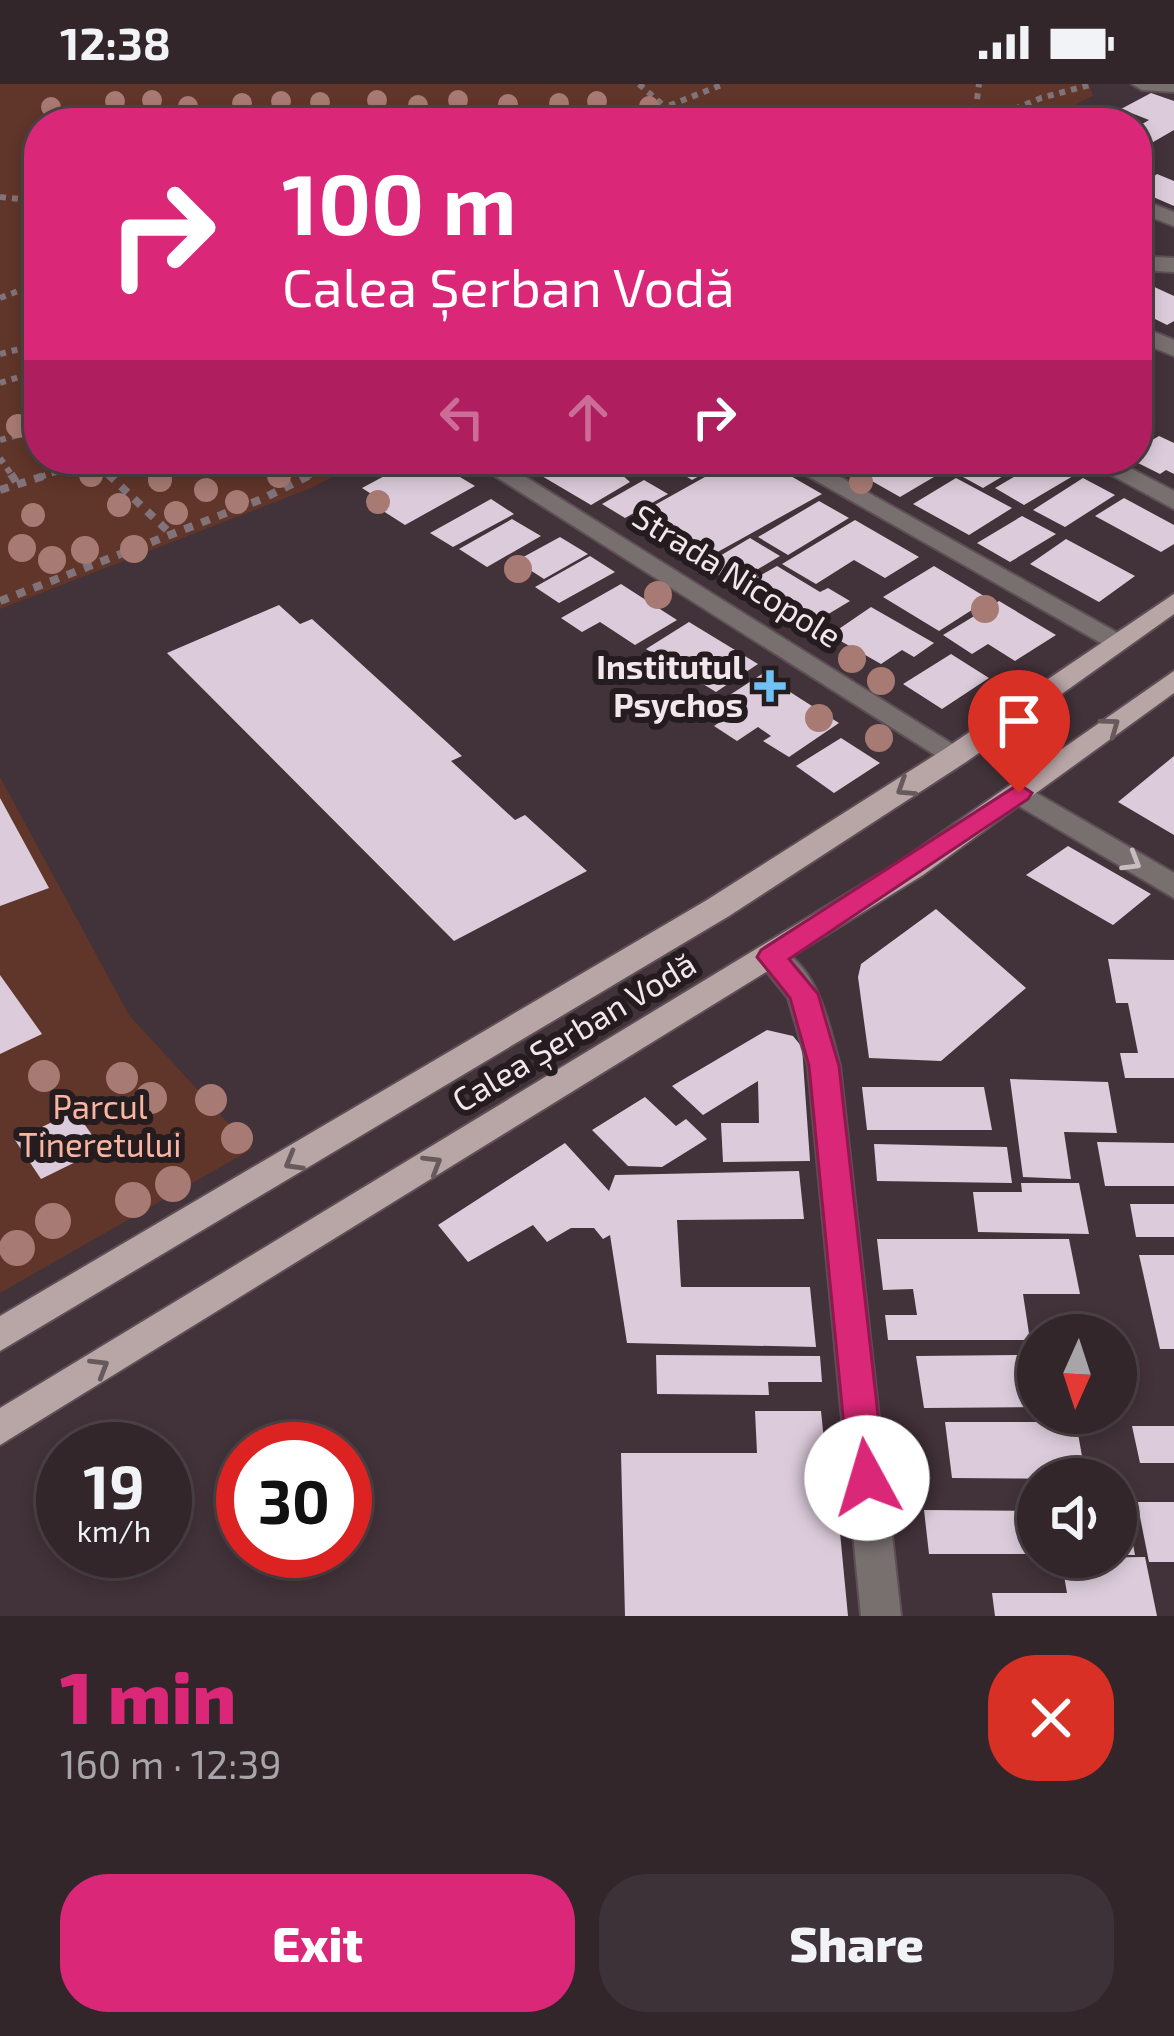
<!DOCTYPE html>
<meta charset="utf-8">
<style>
body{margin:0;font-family:"Exo 2",sans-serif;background:#3d3237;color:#f1f3f6;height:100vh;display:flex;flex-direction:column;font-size:45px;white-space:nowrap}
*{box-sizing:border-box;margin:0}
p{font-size:39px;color:#a8a5a9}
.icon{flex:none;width:66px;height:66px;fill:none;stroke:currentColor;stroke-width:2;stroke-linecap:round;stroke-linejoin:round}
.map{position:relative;height:1532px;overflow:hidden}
.drawer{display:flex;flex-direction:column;background:#32262b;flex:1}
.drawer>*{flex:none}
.guide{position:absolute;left:24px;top:24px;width:1128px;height:366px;border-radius:48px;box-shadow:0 6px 18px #0003,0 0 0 3px #4d4347;background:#db2777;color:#fff;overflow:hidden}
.needle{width:78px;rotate:183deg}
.controls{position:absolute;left:1017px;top:1230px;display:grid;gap:24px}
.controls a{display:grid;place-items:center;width:120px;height:120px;border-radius:50%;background:#32262b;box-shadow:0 6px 18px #0003,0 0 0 3px #4d4347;font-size:60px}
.speed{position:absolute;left:36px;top:1338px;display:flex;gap:24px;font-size:60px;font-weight:700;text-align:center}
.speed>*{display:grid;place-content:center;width:156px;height:156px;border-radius:50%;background:#32262b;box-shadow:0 6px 18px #0003,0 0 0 3px #4d4347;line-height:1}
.speed small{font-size:30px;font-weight:400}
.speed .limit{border:18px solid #d22;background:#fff;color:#111}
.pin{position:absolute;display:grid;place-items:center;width:102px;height:102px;color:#fff;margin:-123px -51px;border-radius:50% 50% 50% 0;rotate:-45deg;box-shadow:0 0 12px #0007}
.pin .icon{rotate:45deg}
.me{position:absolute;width:132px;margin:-66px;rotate:354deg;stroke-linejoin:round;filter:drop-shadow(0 0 9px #0008)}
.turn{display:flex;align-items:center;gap:42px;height:252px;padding:0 60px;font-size:54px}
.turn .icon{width:156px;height:156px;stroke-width:2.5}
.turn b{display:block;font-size:84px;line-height:102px}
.lanes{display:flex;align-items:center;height:114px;padding:0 60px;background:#0003;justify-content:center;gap:60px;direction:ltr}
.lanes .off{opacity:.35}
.round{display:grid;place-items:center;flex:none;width:126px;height:126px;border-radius:48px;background:#3d3237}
.summary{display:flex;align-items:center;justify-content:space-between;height:204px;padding:0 60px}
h1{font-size:72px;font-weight:800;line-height:90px;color:#db2777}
.cta{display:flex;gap:24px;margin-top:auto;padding:24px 60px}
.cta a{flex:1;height:138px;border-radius:48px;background:#db2777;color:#fff;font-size:48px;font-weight:800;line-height:138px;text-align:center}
.cta a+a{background:#3d3237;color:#f1f3f6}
.status{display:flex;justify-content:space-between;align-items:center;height:84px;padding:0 60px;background:#32262b;direction:ltr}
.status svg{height:33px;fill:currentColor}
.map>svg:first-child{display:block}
.green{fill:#60352a}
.building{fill:#dcccdb}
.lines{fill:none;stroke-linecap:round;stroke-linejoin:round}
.street-casing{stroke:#5e4f56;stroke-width:4}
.primary-casing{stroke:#5e4f56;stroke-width:4}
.path-far1{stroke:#817379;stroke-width:6;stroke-dasharray:6 6;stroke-linecap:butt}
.path{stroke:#817379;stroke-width:8;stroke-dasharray:9 9;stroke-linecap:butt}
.street{fill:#786f6f;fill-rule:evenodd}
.primary{fill:#b8a5a6;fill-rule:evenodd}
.tree{fill:#a77a73}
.oneway{stroke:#675a5c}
.oneway2{stroke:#c7bdc0}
.route{fill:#db2777;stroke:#8e194d;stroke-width:3}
.poi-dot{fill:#71c1f5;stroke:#241c1f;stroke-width:4.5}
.labels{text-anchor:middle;stroke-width:12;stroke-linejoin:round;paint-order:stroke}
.street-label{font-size:33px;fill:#f2e7ec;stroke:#241c1f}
.poi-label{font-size:33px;font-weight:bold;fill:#f2e7ec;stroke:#241c1f;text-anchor:end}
.park-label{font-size:33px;fill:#fab4a2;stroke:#241c1f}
</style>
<div class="status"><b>12:38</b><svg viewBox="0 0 49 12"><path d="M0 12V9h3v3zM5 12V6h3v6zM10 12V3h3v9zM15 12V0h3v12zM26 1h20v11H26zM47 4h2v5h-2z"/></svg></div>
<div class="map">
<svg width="1174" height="1532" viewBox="0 0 1174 1532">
<rect width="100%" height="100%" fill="#423239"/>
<path class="green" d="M0 0H1089L1093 12 1038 39H39V375H367L311 404 0 525Z
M0 693 129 931 252 1065 0 1209Z"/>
<path class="building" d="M1151 9 1174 17V46L1148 61 1137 57V43L1149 36 1121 25Z
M1157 90 1174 97V122L1137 106Z
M1137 195 1174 212V237L1167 241 1139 227 1146 224 1137 220Z
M1159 352 1174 359V390L1166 386 1160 390 1130 375H1137V365Z
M416 375H430L475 402 405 441 380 425 387 420 362 404Z
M559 375H615L635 385 622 391 630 398 591 421 535 388Z
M679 375H730L692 396 668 381Z
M737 375H761L822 410 696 480 628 436Z
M833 375H912L939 390 900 413Z
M973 375H1032L983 404 952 387Z
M1043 376 1073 392 1024 421 995 404Z
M956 394 1012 424 969 451 913 420Z
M1083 394 1115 411 1065 443 1033 426Z
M644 396 668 410 625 434 602 420Z
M1124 414 1174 441V460L1161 468 1095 432Z
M491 415 514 430 453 463 430 449Z
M819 417 849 434 788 471 758 453Z
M1022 432 1056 450 1010 478 977 459Z
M512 435 541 452 487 483 459 465Z
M855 436 919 473 885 494 854 476 816 500 782 480Z
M560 453 588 470 544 495 516 477Z
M750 454 780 472 733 500 703 482Z
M1066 455 1135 492 1099 518 1030 480Z
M590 472 615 488 559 519 535 503Z
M777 482 820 508 828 504 850 517 805 544 740 503Z
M934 482 989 515 939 547 883 513Z
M621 500 677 536 635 561 600 538 582 548 561 534Z
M999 517 1056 551 1015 577 988 560 972 570 943 551Z
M279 521 300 540 312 535 462 672 451 677 515 736 525 731 587 787 454 857 167 569Z
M871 523 934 559 914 573 902 566 881 580 830 551Z
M689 538 758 580 716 608 646 565Z
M951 570 989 594 942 625 903 600Z
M762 590 801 615 839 639 789 673 763 657 771 652 758 643 737 657 714 642 735 628 719 618Z
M841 654 880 679 834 709 796 682Z
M1174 672V751L1118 718Z
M0 714 49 804 0 822Z
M1068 762 1151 810 1113 841 1026 791Z
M936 825 1026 904 941 977 869 974 858 893 861 880Z
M1108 875 1174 876V994H1125L1120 969H1138L1128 919H1116Z
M0 891 42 950 0 970Z
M767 946 793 952 802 963 810 1077 723 1078 721 1039H759L758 997 703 1031 672 1002Z
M1010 995 1108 998 1117 1049 1064 1048 1071 1095 1023 1093Z
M862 1003H984L992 1046H867Z
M645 1013 676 1042 686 1035 707 1055 662 1083 628 1082 592 1046Z
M75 1027 102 1065 41 1095 15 1056Z
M1097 1058 1174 1059V1102H1105Z
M565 1059 609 1107 615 1091 799 1087 804 1135 677 1136 681 1203H810L816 1263 627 1259 610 1151 603 1155 594 1144H571L547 1158 533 1141 468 1178 438 1141Z
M874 1060 1007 1063 1012 1099 877 1097Z
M1021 1099H1079L1089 1150 978 1148 973 1108H1022Z
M1130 1120H1174V1153H1136Z
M877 1155H1069L1080 1210H1023L1030 1256H888L885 1231H917L913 1205 883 1206Z
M1139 1171H1174V1265H1160Z
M656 1271 820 1272 822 1298H768L769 1311 657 1310Z
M1029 1271 1038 1323 924 1324 916 1272Z
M755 1327H821L825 1366 832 1365 848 1532H625L621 1369H757Z
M945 1338H1076L1086 1395 952 1394Z
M1132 1342H1174V1379H1140Z
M1137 1418H1174V1478H1149Z
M924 1426 1038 1427V1470H929Z
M1116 1427H1127L1135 1471H1116Z
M1145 1473 1157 1532H995L992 1509H1067L1061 1474Z"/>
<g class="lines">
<g class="street-casing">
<path id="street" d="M1132 0H1174V8L1142 6Z
M1137 114 1174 128V142L1137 128Z
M1137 172 1174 174V188L1137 186Z
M1137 241 1174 256V272L1137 257Z
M468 375H497L970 671 966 678H946Z
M778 375H808L1132 557 1118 566 1108 563Z
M1082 375H1113L1174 407V425Z
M1019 699 1174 789V814L1009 716 1004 709 1009 702Z
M771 862C818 876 829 942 840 982L901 1532H861L808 982 788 914 755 873 760 865Z"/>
</g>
<g class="primary-casing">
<path id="primary" d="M1174 510V530L966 678 729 832 0 1267V1232L707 816 946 664Z
M1174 587V609L923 791 0 1361V1324L901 777Z"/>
</g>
<path class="path-far1" d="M639 0 664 22 700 39
M625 39 724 0
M974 39 979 0
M981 39 1041 14 1093 0
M0 113 39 117
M0 214 39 199
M0 270 39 260
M0 299 39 287
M0 356 39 345
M0 374 13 393
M94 377 111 393
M40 393 98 375
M306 393 343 375"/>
<path class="path" d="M11 390 18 401
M108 390 171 450
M0 406 50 390
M0 517 262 415 312 390"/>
<use href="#street" class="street"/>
<use href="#primary" class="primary"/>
</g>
<g class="tree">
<circle cx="152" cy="16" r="10"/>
<circle cx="377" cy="16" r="10"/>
<circle cx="458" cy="16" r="10"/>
<circle cx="115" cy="17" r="10"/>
<circle cx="281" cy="17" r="10"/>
<circle cx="597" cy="17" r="10"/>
<circle cx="320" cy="18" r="10"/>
<circle cx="242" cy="19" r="10"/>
<circle cx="559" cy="19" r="10"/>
<circle cx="508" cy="20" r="10"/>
<circle cx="418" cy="21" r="10"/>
<circle cx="188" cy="22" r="10"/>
<circle cx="649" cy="22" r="10"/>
<circle cx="51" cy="23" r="10"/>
<circle cx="18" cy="342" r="12"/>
<circle cx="91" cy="391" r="12"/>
<circle cx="279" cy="392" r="12"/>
<circle cx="160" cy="396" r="12"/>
<circle cx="861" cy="398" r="12"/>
<circle cx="206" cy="406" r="12"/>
<circle cx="237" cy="418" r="12"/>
<circle cx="378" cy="418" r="12"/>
<circle cx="119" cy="421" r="12"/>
<circle cx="176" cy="429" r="12"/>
<circle cx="33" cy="431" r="12"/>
<circle cx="22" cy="464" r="14"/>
<circle cx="134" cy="465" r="14"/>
<circle cx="85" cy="466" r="14"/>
<circle cx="52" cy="476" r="14"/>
<circle cx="518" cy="485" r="14"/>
<circle cx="658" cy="511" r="14"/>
<circle cx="985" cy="525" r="14"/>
<circle cx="852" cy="575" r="14"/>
<circle cx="881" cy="597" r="14"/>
<circle cx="819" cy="634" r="14"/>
<circle cx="879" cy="654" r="14"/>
<circle cx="44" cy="992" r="16"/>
<circle cx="122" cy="994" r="16"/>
<circle cx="151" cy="1014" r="16"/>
<circle cx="211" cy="1016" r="16"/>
<circle cx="237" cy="1054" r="16"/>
<circle cx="173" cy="1100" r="18"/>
<circle cx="133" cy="1116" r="18"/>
<circle cx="53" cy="1137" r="18"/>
<circle cx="17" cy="1164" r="18"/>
</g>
<defs><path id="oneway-chevron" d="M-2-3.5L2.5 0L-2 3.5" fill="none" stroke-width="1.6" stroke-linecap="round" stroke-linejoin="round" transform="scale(3)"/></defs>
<g class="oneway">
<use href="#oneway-chevron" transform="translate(1111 642) rotate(-36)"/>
<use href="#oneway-chevron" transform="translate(905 704) rotate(147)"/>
<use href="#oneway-chevron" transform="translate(293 1078) rotate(150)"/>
<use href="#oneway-chevron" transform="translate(433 1080) rotate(-31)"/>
<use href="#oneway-chevron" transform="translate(100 1283) rotate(-31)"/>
</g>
<use class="oneway2" href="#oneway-chevron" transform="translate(1132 778) rotate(31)"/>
<path class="route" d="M1019 700 1032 709 1028 715 789 875 818 910 839 982 885 1394 879 1406 867 1410 855 1406 849 1394 809 982 790 914 757 873 761 866Z"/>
<path class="poi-dot" d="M764 584h12v12h12v12h-12v12h-12v-12h-12v-12h12z"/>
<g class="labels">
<g class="street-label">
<text transform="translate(737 492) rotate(32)" y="12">Strada Nicopole</text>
<text transform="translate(574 948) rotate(-31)" y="12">Calea Șerban Vodă</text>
</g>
<g class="poi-label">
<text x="743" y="595">Institutul<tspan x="743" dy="38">Psychos</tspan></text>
</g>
<g class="park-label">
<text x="100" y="1035">Parcul<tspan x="100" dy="38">Tineretului</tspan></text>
</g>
</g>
</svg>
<div class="controls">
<a><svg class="needle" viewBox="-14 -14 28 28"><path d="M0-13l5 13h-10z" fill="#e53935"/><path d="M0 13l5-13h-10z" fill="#a8a5a9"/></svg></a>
<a><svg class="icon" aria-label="sound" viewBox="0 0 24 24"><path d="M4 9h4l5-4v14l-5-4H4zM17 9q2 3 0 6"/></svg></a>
</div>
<div class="speed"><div>19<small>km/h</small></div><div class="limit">30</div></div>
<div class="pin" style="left:1019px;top:709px;background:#d93025"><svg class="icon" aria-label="arrive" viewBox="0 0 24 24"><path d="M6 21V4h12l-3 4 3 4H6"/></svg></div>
<svg class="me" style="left:867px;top:1394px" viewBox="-20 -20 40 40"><circle r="19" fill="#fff"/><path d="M0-13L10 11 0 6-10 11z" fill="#db2777"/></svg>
<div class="guide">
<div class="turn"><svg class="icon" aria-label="right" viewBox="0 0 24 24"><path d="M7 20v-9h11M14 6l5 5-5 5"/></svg><div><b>100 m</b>Calea Șerban Vodă</div></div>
<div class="lanes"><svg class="icon off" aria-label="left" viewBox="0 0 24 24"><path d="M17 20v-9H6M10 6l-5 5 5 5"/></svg><svg class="icon off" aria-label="ahead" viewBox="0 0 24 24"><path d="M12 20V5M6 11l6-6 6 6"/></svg><svg class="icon" aria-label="right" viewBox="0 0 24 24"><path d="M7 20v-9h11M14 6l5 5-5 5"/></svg></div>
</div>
</div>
<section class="drawer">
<div class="summary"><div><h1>1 min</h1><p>160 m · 12:39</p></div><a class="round" style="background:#d93025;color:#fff"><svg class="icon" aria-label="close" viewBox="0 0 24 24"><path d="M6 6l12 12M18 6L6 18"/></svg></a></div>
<div class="cta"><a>Exit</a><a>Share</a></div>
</section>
